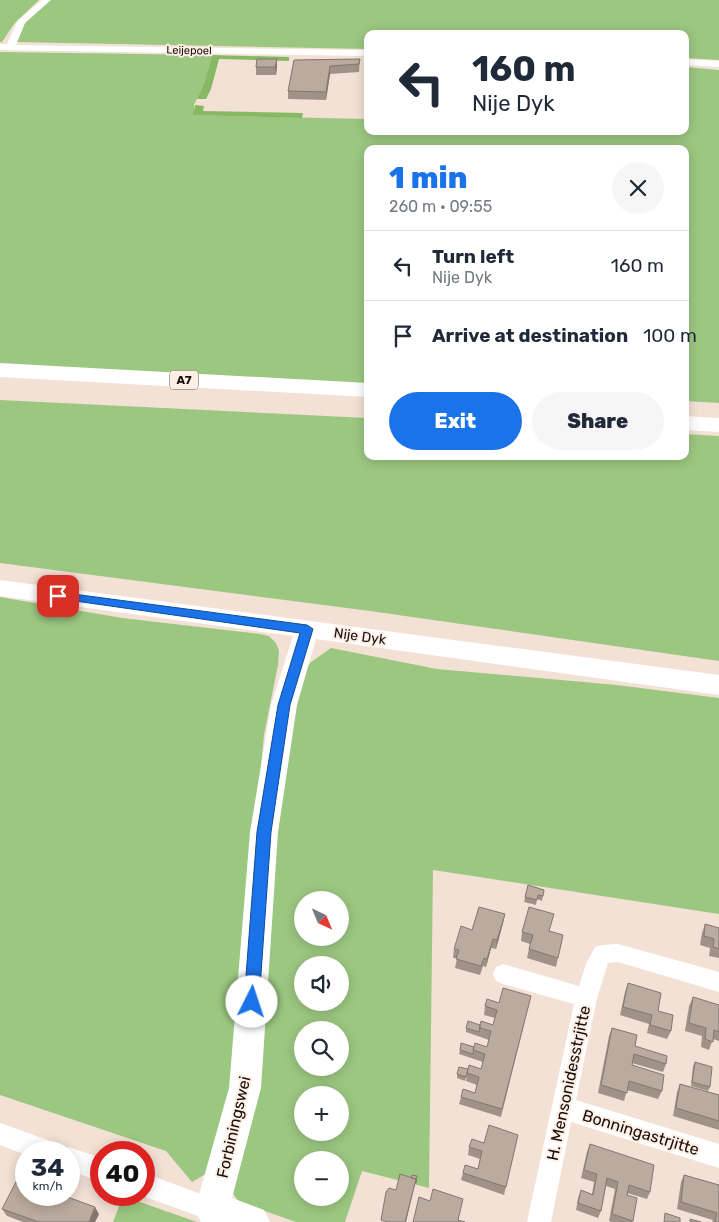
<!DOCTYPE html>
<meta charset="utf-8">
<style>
body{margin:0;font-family:Rubik,sans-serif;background:#f6f6f7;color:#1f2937;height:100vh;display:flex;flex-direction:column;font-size:19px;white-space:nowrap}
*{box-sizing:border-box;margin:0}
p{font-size:16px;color:#747a83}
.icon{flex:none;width:28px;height:28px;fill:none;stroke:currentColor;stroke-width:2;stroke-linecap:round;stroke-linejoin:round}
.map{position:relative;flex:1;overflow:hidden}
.drawer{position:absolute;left:364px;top:145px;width:325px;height:315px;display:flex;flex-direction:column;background:#fff;border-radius:10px;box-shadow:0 2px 12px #0003}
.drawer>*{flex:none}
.guide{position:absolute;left:364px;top:30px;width:325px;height:105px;border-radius:10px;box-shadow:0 2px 12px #0003;background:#fff;color:#1f2937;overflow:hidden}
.needle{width:32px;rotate:136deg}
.fabs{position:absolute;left:294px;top:891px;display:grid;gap:10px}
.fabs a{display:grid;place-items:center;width:55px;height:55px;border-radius:50%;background:#fff;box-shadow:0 2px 12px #0003;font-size:25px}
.speed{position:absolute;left:15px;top:1141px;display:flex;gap:10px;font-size:25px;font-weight:700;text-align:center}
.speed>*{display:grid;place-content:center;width:65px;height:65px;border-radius:50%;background:#fff;box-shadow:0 2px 12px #0003;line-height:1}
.speed small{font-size:12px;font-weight:400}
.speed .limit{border:8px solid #d22;background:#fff;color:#111}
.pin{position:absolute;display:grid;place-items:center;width:42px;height:42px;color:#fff;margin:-21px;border-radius:10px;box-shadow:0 2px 8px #0006}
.me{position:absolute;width:55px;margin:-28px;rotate:4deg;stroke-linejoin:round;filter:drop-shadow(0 0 4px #0008)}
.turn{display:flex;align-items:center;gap:18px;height:105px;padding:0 25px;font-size:22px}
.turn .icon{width:65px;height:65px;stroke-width:2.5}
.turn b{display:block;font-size:35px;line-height:42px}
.round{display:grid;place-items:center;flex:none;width:52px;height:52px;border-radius:26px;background:#f6f6f7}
.summary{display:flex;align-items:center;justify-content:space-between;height:85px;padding:0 25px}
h1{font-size:30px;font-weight:800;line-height:38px;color:#1a73e8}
.primary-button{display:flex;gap:10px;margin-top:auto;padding:10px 25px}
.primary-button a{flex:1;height:58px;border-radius:30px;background:#1a73e8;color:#fff;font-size:20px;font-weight:800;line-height:58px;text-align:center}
.primary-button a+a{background:#f6f6f7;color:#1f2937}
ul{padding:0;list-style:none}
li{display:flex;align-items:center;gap:15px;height:70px;padding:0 25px;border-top:1px solid #e0e1e3}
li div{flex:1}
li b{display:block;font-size:19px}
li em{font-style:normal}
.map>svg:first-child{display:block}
.green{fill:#9cc781;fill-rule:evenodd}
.forest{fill:#87b964}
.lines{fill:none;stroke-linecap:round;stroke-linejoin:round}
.street{fill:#fff;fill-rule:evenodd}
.secondary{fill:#fff;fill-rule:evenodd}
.highway{fill:#fff;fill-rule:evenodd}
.wall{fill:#a19288}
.shaded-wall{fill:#83776f}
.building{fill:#bbaa9e;stroke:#83776f}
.route{fill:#1a73e8;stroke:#114b97}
.labels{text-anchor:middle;stroke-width:4;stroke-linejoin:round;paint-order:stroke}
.far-street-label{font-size:11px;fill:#150f0b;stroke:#feefe5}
.shield{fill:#feefe5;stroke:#5b524c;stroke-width:1}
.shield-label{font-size:12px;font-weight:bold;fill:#150f0b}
.street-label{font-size:14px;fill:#150f0b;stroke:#feefe5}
.near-street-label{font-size:16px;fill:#150f0b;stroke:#feefe5}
</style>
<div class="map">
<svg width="719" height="1222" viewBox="0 0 719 1222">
<rect width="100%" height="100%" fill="#f3e1d5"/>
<path class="green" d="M0 0H39L14 24 2 42H0Z
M50 0H719V60L685 58V34H368L367 49 16 42 25 22Z
M0 52 212 55 204 85 194 105V115L367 119 368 131H685V67L719 70V403L685 401V149H368L367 384 0 364Z
M0 400 367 418 368 456H685V434L719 436V661L370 611 0 563Z
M0 597 122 618 260 634 269 636 276 643 279 651 278 665 264 735 251 870 236 1064 209 1172 192 1182 166 1151 0 1095Z
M331 648 437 669 617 685 719 698V914L433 870 429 1188 362 1171 345 1222H296L239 1202 231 1191 265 917 301 674 311 662ZM302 900H340V938H302ZM302 965H340V1002H302ZM302 1030H340V1068H302ZM302 1095H340V1132H302ZM302 1160H340V1198H302Z
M123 1196 197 1222H113Z"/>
<path class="forest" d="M212 55 289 57V61L219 59 211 89 206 99H197L204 84Z
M195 105 204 106 203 111 303 113 302 118 193 115Z"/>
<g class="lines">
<path class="street" d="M42 0H51L25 23 16 45 368 50V56L0 50V44H7L18 20Z
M685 59 719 61V67L685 65Z
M618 944 719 972V992L618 962 608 963 597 998 576 1100 719 1144V1168L571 1122 551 1222H527L574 1004 503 984 496 981 493 974 496 967 503 964 579 986 586 964 595 947 602 945Z
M0 1123 59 1144 62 1150 69 1147 101 1158V1182L69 1170V1152H26V1155L0 1145Z
M144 1173 220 1201 224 1209 220 1217 212 1221 140 1195H144Z"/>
<path class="secondary" d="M0 580 719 675V695L316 639 297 705 278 832 261 1088 232 1198 264 1210 270 1222H201L195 1209 229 1088 250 832 271 705 293 636 0 596Z"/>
<path class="highway" d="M0 363 368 383V397L0 377Z
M685 416 719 418V432L685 430Z"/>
</g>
<path class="wall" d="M277 59V67L276 75H256V67Z
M360 59 359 72 330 74 326 100 288 99V91L294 60Z
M528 885 544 890 542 901 537 899 536 905 524 902Z
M505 914 503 923 496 949 491 948 486 967 483 966 480 975 455 968 457 958H453L454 949 472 930Z
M705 924 719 928V958L709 956 710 948 700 945 702 933Z
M549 931 563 935 556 967 527 958 530 944 521 941 522 932Z
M628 983 658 1011 671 1031 667 1039 647 1033 649 1024 620 1015 625 992Z
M693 997 719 1005V1041L713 1039 709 1050 701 1047 702 1036 685 1031 689 1006Z
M499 1003 529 1004 501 1117 459 1104 461 1097 475 1093 477 1085 466 1081 467 1073 465 1081 457 1078V1074L468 1069H481L483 1062 459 1054 460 1050 474 1047H487L489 1040 466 1032V1028L493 1025 495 1018 484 1015 485 1006Z
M612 1028 635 1046 666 1064 663 1072 632 1063V1065L662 1091 658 1099 627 1090 624 1101 598 1093 609 1036Z
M695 1062 710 1087 708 1091 691 1086 693 1066Z
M680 1084 719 1095V1130L673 1116 677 1092Z
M518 1135 504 1195 461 1180 463 1173 478 1169 480 1159 468 1155 469 1147Z
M590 1144 650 1192 647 1199 627 1193V1195L633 1221 632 1222H612L609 1221 615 1189 606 1186 601 1211 598 1218 576 1210 578 1198 581 1190 592 1194 594 1182 581 1178 587 1152Z
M684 1175 719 1185V1222H712L713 1220 677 1209 681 1182Z
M2 1209 99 1214 95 1222H23L7 1216Z"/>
<path class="shaded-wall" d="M277 59V67L276 75 275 67Z
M330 66V74L326 100V92Z
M505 914 503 923 496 949 497 940Z
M493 939 491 948 486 967 487 959Z
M417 1176 406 1222H405L416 1179Z
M95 1207 99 1214 95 1222H89Z"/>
<path class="building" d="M257 59H277L275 67H256Z
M360 59 359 64 330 66 326 92 288 91 294 60Z
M528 885 544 890 543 896 538 895 537 900 525 897Z
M479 907 505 914 497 940 493 939 487 959 484 958 481 966 456 959 459 950 454 949 461 926 472 930Z
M529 907 554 914 549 931 563 935 558 958 529 949 533 935 522 932Z
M705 924 719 928V949L713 947 714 939 704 936Z
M628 983 661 993 658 1011 673 1015 671 1031 650 1025 652 1015 623 1007Z
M503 988 531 996 502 1109 461 1097 463 1089 475 1093 479 1077 467 1073 469 1065 481 1069 485 1054 473 1050 475 1043 487 1047 491 1031 480 1028V1025L481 1021 493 1025 497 1010 485 1006 487 999 499 1003Z
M693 997 719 1005V1032L714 1030 713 1042 705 1039 706 1028 689 1023Z
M468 1021 480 1025 479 1032 466 1028Z
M612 1028 637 1035 635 1046 667 1056 666 1064 634 1054 632 1065 664 1075 662 1091 629 1081 627 1093 601 1085Z
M461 1043 474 1047 473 1054 460 1050Z
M695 1062 712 1067 710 1087 692 1082Z
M459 1067 468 1069 466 1077 457 1074Z
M680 1084 719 1095V1121L676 1108Z
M489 1125 518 1135 506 1187 463 1173 465 1165 478 1169 482 1151 469 1147 472 1139 484 1143Z
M590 1144 654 1165 650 1192 629 1185 627 1195 637 1198 633 1221 612 1214 618 1182 607 1178 601 1211 578 1203 581 1190 593 1195 597 1174 584 1170Z
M400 1174 416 1179 405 1222H388L381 1220 386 1192 389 1188 396 1190Z
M412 1175 417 1176 416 1183V1179L411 1178Z
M684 1175 719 1185V1222H715L717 1213 681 1202Z
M17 1180 26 1183V1195H62L95 1207 89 1222H39L2 1209Z
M433 1189 463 1199 458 1220 465 1222H413L419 1197 430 1201Z
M665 1213 680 1218V1222H664Z
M690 1219 701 1222H690Z"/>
<path class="route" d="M58 592 307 625 313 629 290 705 271 832 259 1002 257 1007 252 1009 247 1007 244 1002 257 832 278 705 300 633 54 598 52 596Z"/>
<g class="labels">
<g class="far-street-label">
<text transform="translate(189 50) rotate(1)" y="4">Leijepoel</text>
</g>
<rect class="shield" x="170" y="370.5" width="28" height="19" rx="4"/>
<g class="shield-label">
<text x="184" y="384">A7</text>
</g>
<g class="street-label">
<text transform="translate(360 636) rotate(8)" y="5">Nije Dyk</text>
</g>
<g class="near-street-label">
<text transform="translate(568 1083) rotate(-78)" y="6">H. Mensonidesstrjitte</text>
<text transform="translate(233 1127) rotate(-77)" y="6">Forbiningswei</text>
<text transform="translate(641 1132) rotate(17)" y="6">Bonningastrjitte</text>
</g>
</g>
</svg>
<div class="fabs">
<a><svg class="needle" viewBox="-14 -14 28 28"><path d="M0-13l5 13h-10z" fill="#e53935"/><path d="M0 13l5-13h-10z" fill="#747a83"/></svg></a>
<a><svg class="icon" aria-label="sound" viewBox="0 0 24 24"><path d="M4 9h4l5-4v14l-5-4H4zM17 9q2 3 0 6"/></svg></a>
<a><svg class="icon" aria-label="search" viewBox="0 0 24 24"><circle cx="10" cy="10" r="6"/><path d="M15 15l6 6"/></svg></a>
<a>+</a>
<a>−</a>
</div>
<div class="speed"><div>34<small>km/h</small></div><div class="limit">40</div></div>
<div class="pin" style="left:58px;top:596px;background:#d93025"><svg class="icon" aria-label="arrive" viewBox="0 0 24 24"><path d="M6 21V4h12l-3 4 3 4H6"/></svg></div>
<svg class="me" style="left:252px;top:1002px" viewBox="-20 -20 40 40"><circle r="19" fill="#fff"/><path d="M0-13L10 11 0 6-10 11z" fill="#1a73e8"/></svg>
<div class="guide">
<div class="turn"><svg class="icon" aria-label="left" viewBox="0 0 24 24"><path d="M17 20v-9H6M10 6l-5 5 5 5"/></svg><div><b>160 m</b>Nije Dyk</div></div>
</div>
<section class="drawer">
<div class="summary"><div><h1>1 min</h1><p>260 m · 09:55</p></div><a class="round"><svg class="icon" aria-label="close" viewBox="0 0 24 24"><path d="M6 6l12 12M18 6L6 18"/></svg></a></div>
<ul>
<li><svg class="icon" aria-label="left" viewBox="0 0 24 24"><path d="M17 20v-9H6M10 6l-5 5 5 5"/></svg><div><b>Turn left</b><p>Nije Dyk</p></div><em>160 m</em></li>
<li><svg class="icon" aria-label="arrive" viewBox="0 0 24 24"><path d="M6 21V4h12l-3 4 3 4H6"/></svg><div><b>Arrive at destination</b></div><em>100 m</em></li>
</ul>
<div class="primary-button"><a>Exit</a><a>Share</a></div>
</section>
</div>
